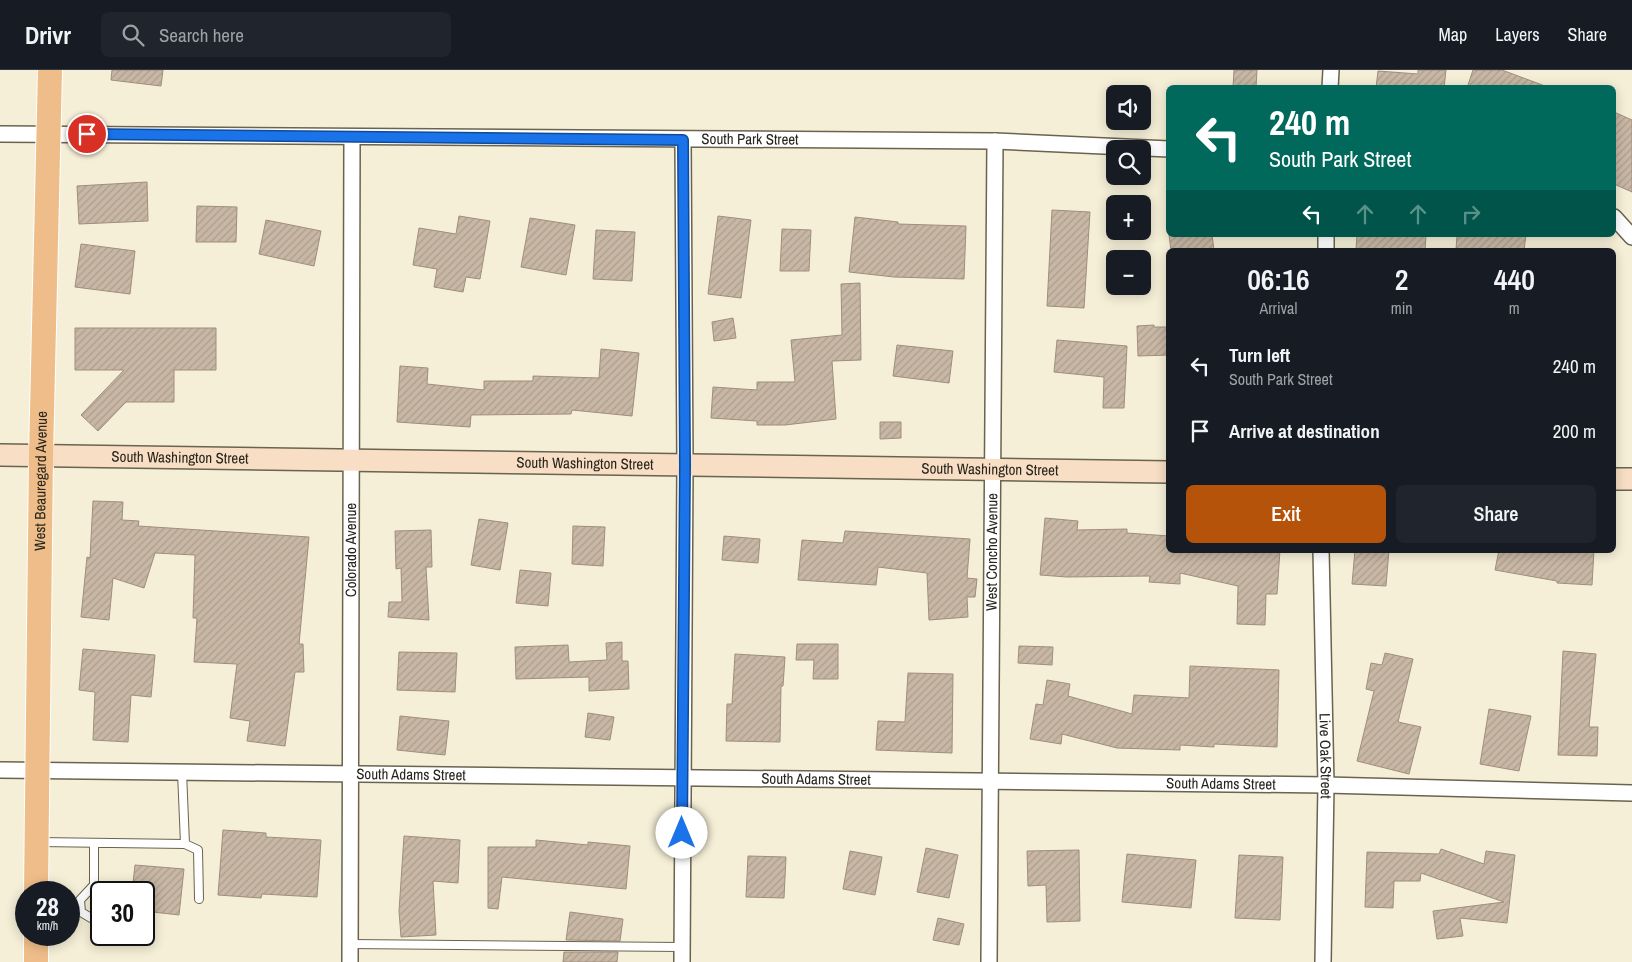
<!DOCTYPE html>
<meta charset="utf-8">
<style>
body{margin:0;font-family:"Archivo Narrow",sans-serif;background:#20242c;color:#f1f3f6;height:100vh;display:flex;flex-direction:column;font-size:19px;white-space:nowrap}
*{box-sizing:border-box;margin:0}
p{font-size:16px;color:#9ea1a6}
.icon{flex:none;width:28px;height:28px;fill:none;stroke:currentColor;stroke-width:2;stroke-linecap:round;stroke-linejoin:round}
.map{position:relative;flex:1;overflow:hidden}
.drawer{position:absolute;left:1166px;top:178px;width:450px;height:305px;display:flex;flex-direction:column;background:#171b24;border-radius:8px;box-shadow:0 2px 12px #0003}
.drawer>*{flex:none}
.hud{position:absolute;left:1166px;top:15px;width:450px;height:152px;border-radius:8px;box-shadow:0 2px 12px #0003;background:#00695c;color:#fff;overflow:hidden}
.buttons{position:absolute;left:1106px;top:15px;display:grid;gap:10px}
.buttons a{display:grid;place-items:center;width:45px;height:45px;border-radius:8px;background:#171b24;box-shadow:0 2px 12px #0003;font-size:25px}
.speed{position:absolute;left:15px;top:811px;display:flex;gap:10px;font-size:25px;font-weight:700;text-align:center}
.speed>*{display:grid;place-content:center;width:65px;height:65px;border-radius:50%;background:#171b24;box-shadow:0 2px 12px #0003;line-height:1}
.speed small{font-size:12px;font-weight:400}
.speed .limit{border:2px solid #111;border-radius:8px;background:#fff;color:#111}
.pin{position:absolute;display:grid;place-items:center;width:42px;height:42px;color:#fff;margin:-21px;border:2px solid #fff;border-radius:50%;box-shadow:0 1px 5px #0007}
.me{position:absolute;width:55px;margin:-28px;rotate:0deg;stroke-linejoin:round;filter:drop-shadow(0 0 4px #0008)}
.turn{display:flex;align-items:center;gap:18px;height:105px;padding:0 20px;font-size:22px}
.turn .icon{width:65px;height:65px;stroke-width:2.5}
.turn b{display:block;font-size:35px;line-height:42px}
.lanes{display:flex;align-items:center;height:48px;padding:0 20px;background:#0003;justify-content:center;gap:25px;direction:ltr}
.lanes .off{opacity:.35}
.eta{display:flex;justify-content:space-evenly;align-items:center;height:85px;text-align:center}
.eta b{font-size:30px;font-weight:600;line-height:35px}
.button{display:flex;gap:10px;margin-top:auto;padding:10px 20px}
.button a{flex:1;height:58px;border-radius:8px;background:#b45309;color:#fff;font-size:20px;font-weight:600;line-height:58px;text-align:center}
.button a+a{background:#20242c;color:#f1f3f6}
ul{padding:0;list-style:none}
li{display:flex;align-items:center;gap:15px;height:65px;padding:0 20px}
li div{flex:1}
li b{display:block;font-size:19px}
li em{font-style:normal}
header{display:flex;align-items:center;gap:30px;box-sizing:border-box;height:70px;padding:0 25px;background:#171b24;border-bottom:1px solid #363941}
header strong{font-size:24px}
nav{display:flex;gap:28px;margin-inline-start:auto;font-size:18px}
.search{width:350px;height:45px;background:#20242c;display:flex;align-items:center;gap:12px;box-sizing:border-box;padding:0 18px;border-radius:8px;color:#9ea1a6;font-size:19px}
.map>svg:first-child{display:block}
.building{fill:url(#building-hatch);stroke:#9f8e7c}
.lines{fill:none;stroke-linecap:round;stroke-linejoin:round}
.lane-casing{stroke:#69634f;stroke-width:10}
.street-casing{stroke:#69634f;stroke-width:18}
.secondary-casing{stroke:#69634f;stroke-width:24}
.primary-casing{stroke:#fff;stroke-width:26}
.lane{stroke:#fff;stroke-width:8}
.street{stroke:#fff;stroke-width:15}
.secondary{stroke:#f7dec4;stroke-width:21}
.primary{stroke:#efbd89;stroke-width:24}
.route-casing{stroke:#114b97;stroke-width:12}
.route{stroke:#1a73e8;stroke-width:9}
.labels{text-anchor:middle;stroke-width:4;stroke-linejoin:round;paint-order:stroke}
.street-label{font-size:15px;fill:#27251c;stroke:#fefcf2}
</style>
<header>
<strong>Drivr</strong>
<div class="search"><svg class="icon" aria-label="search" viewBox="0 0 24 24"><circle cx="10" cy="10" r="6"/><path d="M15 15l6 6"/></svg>Search here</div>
<nav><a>Map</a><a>Layers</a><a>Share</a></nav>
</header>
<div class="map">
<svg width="1632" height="892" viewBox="0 0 1632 892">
<defs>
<pattern id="building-hatch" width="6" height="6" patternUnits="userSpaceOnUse" patternTransform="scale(1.25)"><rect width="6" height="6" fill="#c8b7a4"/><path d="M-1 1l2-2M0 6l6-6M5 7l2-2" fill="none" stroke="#ac9d8d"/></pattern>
</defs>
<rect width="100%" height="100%" fill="#f5efd7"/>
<path class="building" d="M112 0H163L161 16 111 10Z
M1234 0H1257L1256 18H1233Z
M1418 0H1446L1444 18H1376L1378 1 1418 4Z
M1473 0H1502L1545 16V18H1467Z
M1614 42 1632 50V122L1614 114Z
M147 112 148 151 79 154 77 116Z
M197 136 237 137 236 172H196Z
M1052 140 1090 142 1084 238 1047 236Z
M459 146 490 151 480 209 466 207 463 222 434 217 437 199 413 195 419 158 456 164Z
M718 146 751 150 741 228 708 224Z
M855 147 898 152V154L966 156 964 209 894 207 849 202Z
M530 148 575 155 566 205 521 197Z
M266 150 321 161 314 196 259 184Z
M782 159 811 160 809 201H780Z
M596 160 635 162 632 211 593 209Z
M1169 165H1212L1214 180H1171Z
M1357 165H1426L1425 180H1356Z
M1457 165H1526L1524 180H1456Z
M81 174 135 181 130 224 75 217Z
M860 213 861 290 832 291 836 349 785 355H757V351L711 348 713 317 757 320V312H795L791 270 842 265 841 214Z
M733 248 736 268 714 271 712 252Z
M1154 255V257H1169V285L1138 286 1137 256Z
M75 258H216V300H174V332H126L98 361 81 345 124 300H75Z
M1057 270 1127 276 1124 338H1103L1104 307 1054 302Z
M897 275 953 281 949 313 893 306Z
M601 279 639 283 632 346 572 340 571 344 471 345 470 357 397 352 400 296 428 298 427 314 484 320V311H533V306L599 308Z
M880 352H901V368L880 369Z
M93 431 123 432 122 450 139 451 138 456 309 467 299 574H303L304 602H295L285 676 247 671 250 651 230 648 237 594 194 592 197 548H193L195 485 155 483 144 518 113 508 109 550 81 547 87 487 90 488Z
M1045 448 1078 451 1077 460 1127 459V463L1169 466V480H1280L1277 524H1266L1265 555 1237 554 1238 516 1180 503V514L1149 512 1150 506 1067 507 1040 505Z
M479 449 508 453 500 500 471 495Z
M573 456 605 457 603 496 572 494Z
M431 460 432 497H426L429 550 388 547 389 532H402L401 498 396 499 395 461Z
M845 461 970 469 967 508 977 509 975 527H967L968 547 929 550 927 503 878 497 876 515 798 510 802 470 843 473Z
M724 466 760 469 758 493 722 490Z
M1355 480H1389L1386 516 1352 514Z
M1499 480H1594L1592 515 1557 513V511L1495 500Z
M520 500 551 503 548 536 516 533Z
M622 572V591H628L629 619 589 621V607L516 609 515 577 568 575 569 592 607 590 606 573Z
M797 574H838V609H813L814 590H796Z
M1019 576 1053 577 1052 595 1018 593Z
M83 579 155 585 151 627 131 625 128 672 93 670 95 622 79 620Z
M1563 581 1596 584 1589 657H1598L1597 686 1558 685Z
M399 582 457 583 455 622 397 620Z
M1385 583 1413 589 1398 652 1421 657 1409 704 1357 691 1374 621 1366 619 1371 593 1382 595Z
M735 584 785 587 783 616H781L780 672 726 671 727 634H732Z
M1190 596 1279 600 1277 677 1214 674V677L1180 675V680L1117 678 1062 664 1061 674 1030 669 1036 634 1043 635 1047 610 1070 614 1068 626 1132 644 1134 625 1189 628Z
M908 603 953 604 952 683 876 680 878 651 905 652Z
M1489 639 1531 646 1519 701 1480 694Z
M588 643 614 647 610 670 585 667Z
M400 646 449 651 445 685 397 680Z
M223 760 266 763V767L321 770 317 827 262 824 261 828 218 825Z
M404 766 460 770 458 813 433 811 436 865 401 867 399 841Z
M536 770 588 775V772L630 776 626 819 502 807 498 839 488 838V777H536Z
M926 778 958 785 949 828 917 822Z
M1441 779 1484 794 1486 781 1515 785 1507 853 1460 848 1463 866 1437 869 1433 841 1504 832 1421 803 1420 811H1394L1393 838 1365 837 1367 782 1439 784Z
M1079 780 1080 851 1047 852 1046 815 1028 816 1027 781Z
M850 781 882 787 875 825 843 819Z
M1127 784 1196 790 1191 838 1122 832Z
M1239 785 1283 787 1280 850 1235 848Z
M748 786 786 787 784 828 746 827Z
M135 795 184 799 179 845 144 841V822H132Z
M570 842 623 849 620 871 566 870Z
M938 848 964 854 959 875 933 870Z
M564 882H618L617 892H563Z"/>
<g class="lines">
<g class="lane-casing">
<path id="lane" d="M39 772 185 774 182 702
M94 773V815L80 830 81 842 91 848 101 849
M185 774 198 780 199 829
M350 874 682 877"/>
</g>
<g class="street-casing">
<g id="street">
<path d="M1330 18 1331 0"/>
<path id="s1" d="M0 64 995 71 1169 79"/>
<path d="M1614 147 1632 167"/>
<path d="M1326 180V165"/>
<path id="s2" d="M1321 480 1326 715 1323 892"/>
<path id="s3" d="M0 700 1326 715 1632 723"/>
<path id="s4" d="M350 892 352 67"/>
<path d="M682 892 685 395 683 70"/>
<path id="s5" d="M989 892 995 71"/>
</g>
</g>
<g class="secondary-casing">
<g id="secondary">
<path id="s6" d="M0 385 1169 402"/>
<path d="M1614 409H1632"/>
</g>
</g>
<g class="primary-casing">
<g id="primary">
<path id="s7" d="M36 822 41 385 50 0"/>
<path d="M36 892V865"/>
</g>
</g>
<use href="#lane" class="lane"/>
<use href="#street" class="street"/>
<use href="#secondary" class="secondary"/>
<use href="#primary" class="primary"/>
</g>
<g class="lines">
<g class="route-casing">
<path id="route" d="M87 64 683 70 685 395 682 763"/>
</g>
<use href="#route" class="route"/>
</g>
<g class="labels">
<g class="street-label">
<text dy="5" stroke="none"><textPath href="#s1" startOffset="750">South Park Street</textPath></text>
<text dy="5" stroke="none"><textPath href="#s6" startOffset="180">South Washington Street</textPath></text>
<text dy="5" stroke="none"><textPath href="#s6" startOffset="585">South Washington Street</textPath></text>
<text dy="5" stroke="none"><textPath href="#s6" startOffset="990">South Washington Street</textPath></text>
<text dy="5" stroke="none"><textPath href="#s7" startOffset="411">West Beauregard Avenue</textPath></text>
<text dy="5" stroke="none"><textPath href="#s4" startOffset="412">Colorado Avenue</textPath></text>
<text dy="5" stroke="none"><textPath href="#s5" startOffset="410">West Concho Avenue</textPath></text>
<text dy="5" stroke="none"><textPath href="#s2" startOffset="206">Live Oak Street</textPath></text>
<text dy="5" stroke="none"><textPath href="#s3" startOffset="411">South Adams Street</textPath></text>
<text dy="5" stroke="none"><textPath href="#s3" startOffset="816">South Adams Street</textPath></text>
<text dy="5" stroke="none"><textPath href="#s3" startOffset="1221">South Adams Street</textPath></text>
</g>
</g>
</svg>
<div class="buttons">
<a><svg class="icon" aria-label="sound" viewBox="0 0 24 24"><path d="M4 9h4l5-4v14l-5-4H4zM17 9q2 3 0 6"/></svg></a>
<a><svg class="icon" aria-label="search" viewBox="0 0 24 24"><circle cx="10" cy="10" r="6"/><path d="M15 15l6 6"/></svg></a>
<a>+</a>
<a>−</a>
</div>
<div class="speed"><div>28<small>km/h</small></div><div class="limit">30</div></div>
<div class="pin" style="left:87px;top:64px;background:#d93025"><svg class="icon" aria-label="arrive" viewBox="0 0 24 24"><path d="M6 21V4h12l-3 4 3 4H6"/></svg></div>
<svg class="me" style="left:682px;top:763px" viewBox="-20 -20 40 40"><circle r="19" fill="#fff"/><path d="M0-13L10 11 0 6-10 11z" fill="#1a73e8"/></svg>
<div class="hud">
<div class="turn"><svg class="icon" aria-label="left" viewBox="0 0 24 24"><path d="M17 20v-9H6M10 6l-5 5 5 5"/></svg><div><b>240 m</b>South Park Street</div></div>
<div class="lanes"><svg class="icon" aria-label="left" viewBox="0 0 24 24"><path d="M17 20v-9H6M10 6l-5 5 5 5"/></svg><svg class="icon off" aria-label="ahead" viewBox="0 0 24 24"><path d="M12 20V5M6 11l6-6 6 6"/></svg><svg class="icon off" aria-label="ahead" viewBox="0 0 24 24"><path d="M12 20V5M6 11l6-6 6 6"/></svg><svg class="icon off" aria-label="right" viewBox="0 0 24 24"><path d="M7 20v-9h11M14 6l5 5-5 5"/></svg></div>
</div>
<section class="drawer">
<div class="eta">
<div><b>06:16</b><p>Arrival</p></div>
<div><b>2</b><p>min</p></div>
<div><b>440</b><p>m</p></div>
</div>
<ul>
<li><svg class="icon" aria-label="left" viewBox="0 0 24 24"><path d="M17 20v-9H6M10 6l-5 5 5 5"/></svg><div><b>Turn left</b><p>South Park Street</p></div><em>240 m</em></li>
<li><svg class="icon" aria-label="arrive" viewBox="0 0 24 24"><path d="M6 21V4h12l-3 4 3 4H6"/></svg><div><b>Arrive at destination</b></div><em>200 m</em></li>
</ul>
<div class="button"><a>Exit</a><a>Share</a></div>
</section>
</div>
